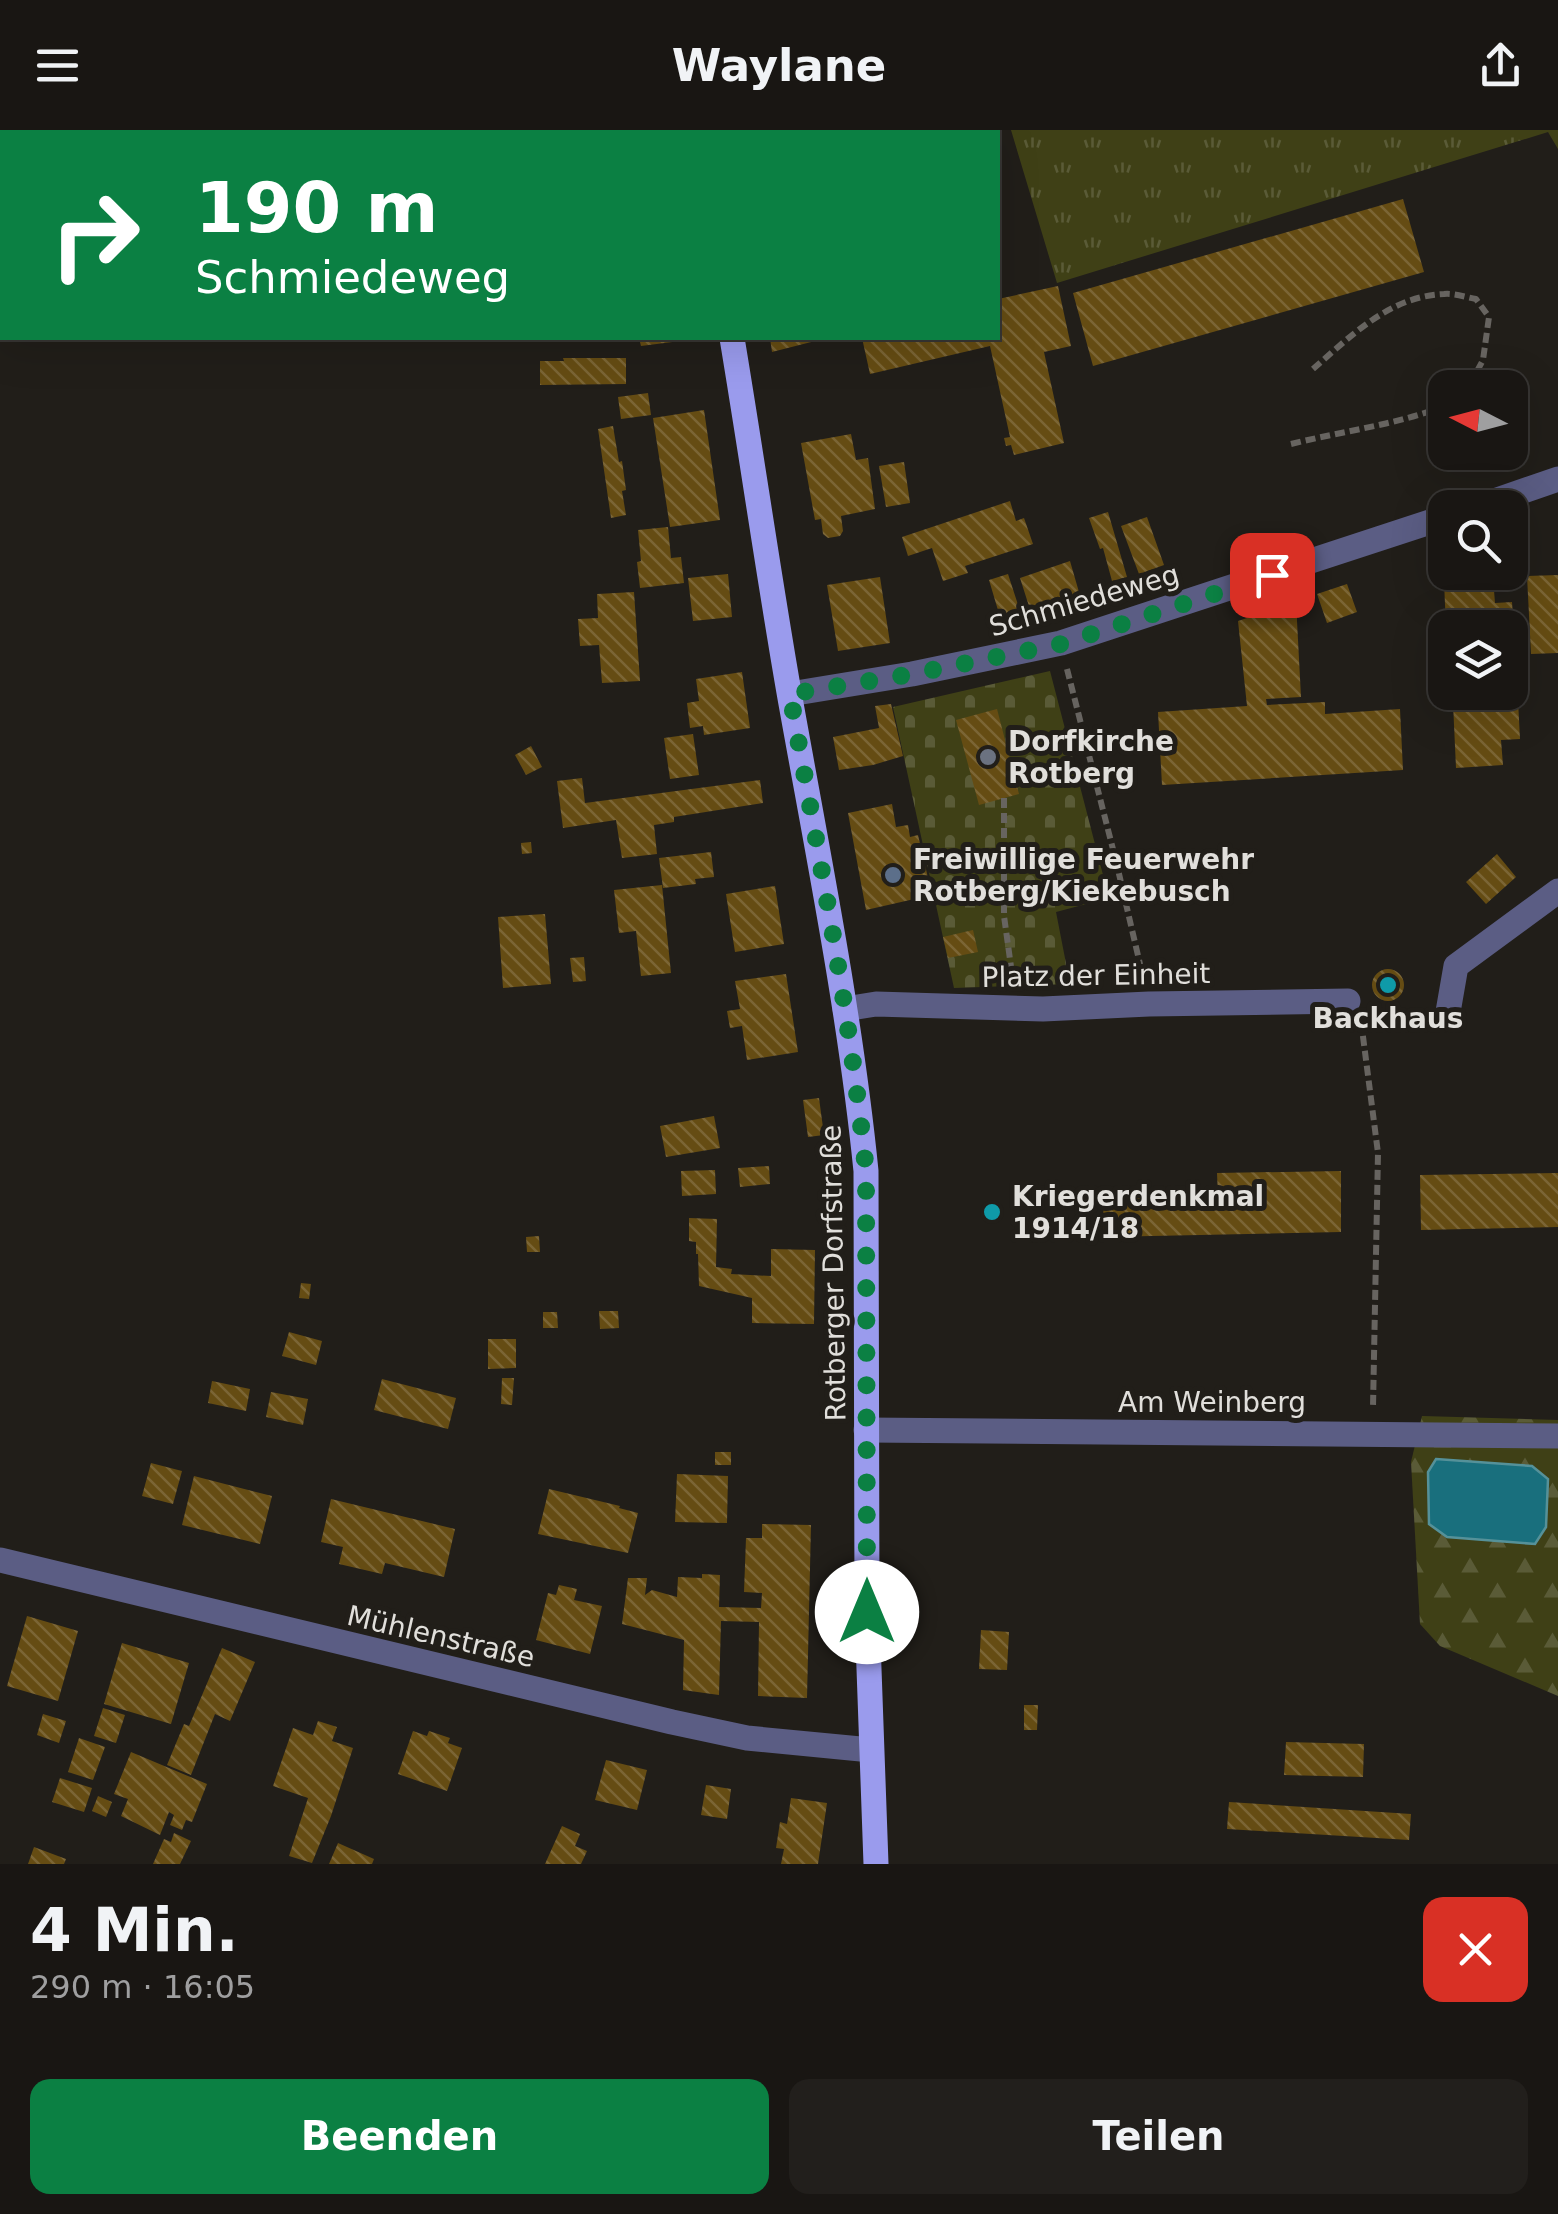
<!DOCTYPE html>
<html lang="de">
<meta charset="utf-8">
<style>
body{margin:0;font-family:"DejaVu Sans",sans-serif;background:#221f1c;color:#f1f3f6;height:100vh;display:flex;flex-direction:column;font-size:38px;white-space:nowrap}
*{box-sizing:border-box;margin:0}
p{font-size:32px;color:#9f9fa0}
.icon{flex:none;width:55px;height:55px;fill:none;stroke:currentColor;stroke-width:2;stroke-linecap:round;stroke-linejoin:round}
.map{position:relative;height:1734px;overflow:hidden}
.sheet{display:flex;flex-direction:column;background:#191613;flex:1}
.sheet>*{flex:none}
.banner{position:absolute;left:0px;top:0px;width:1000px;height:210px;box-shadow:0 10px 40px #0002,0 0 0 2px #373533;background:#0b8043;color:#fff;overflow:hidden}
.needle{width:65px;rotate:276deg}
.controls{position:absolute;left:1428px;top:240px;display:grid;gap:20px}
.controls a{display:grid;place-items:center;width:100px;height:100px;border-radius:20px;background:#191613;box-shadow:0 10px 40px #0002,0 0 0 2px #373533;font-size:50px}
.pin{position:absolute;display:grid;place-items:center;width:85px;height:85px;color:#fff;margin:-42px;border-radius:20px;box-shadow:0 5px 15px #0006}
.me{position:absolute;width:110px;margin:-55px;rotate:0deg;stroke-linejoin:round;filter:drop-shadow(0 0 8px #0008)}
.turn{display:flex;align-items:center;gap:35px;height:210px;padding:0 30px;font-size:45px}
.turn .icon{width:130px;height:130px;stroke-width:2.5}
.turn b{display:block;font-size:70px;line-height:85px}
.round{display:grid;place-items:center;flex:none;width:105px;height:105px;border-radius:20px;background:#221f1c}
.headline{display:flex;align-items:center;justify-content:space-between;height:170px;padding:0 30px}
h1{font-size:60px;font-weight:700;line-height:75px}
.button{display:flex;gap:20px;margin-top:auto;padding:20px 30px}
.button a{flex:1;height:115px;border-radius:20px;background:#0b8043;color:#fff;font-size:40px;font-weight:700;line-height:115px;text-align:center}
.button a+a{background:#221f1c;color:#f1f3f6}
header{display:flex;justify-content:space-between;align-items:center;height:130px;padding:0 30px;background:#191613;font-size:45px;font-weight:700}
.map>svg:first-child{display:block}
.grass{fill:url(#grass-tufts)}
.forest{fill:url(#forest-firs)}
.cemetery{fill:url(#cemetery-stones)}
.water{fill:#196f7d;stroke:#559199;stroke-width:2.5}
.building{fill:url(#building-back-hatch)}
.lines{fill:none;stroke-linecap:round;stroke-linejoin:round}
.path{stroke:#676460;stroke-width:6;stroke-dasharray:10 5;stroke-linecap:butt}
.minor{stroke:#5b5d84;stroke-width:25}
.major{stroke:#9a9bed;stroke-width:25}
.route{stroke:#0b8043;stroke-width:18;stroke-dasharray:0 32.4}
.worship-dot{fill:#6b7280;stroke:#211e19;stroke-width:4}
.service-dot{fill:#5c6f8a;stroke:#211e19;stroke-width:4}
.culture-dot{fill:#0f9aa8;stroke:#211e19;stroke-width:4}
.labels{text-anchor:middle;stroke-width:10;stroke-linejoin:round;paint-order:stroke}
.street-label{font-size:28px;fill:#e1dfdb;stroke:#211e19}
.poi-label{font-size:28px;font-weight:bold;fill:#e1dfdb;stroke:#211e19;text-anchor:start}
</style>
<header><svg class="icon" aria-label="menu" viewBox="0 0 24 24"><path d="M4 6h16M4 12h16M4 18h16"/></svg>Waylane<svg class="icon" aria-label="share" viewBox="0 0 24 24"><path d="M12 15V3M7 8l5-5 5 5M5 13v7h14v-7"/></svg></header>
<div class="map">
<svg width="1558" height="1734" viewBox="0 0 1558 1734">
<defs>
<pattern id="grass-tufts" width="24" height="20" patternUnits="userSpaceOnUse" patternTransform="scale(2.5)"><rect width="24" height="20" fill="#3f4016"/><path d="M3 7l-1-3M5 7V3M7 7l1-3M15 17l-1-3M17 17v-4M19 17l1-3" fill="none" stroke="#5a5b37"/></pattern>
<pattern id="forest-firs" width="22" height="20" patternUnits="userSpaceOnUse" patternTransform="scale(2.5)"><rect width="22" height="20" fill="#3f4016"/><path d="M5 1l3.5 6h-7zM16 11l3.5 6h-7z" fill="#5a5b37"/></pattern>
<pattern id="cemetery-stones" width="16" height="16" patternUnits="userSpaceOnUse" patternTransform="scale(2.5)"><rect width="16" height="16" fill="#3f4016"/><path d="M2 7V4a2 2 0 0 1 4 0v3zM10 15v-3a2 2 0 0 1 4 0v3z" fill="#5a5b37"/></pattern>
<pattern id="building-back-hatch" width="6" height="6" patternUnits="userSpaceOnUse" patternTransform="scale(2.5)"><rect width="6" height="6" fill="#654c13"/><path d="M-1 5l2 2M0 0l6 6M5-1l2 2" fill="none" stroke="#7b6535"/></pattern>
</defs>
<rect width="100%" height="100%" fill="#211e19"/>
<path class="grass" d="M1011 0H1558V19L1548 2 1057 153Z"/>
<path class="forest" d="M1422 1286 1558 1290V1566L1440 1516 1420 1494 1411 1332Z"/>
<path class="cemetery" d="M1050 541 1109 768 1056 782 1070 854 954 858 893 577Z"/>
<path class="water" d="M1436 1329 1532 1336 1548 1349 1546 1397 1535 1414 1447 1407 1429 1394 1428 1342Z"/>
<path class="building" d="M1403 69 1424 142 1093 236 1073 163Z
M1058 156 1071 216 1044 222 1064 313 1014 325 1011 315 1006 316 1004 308 1010 307 990 216 870 244 862 208H998V169Z
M639 208H687L688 210 641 216Z
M770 208H823V209L772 222Z
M563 228H626V254L540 255V231H564Z
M648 263 651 285 621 289 618 267Z
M704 280 720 390 670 397 653 288Z
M613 296 619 332 622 331 626 360 622 361 626 385 611 388 598 299Z
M851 304 856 330 868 328 875 379 841 386 843 401 840 406 828 408 823 404 821 389 815 390 801 313Z
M904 332 910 373 886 377 879 336Z
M1010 371 1016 391 1024 388 1033 414 965 436 968 443 943 451 932 418 908 426 902 407Z
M1108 382 1127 447 1112 451 1103 418 1100 419 1089 388Z
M1147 387 1164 435 1139 444 1121 396Z
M668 397 671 428 681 427 684 453 640 458 637 432 641 431 638 400Z
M1070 431 1083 476 1034 492 1020 448Z
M1476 442 1477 449 1493 448 1495 473 1512 472 1515 516 1510 517V498H1496V495L1446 498 1444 451 1461 450V443Z
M728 444 732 487 693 491 688 448Z
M1008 444 1020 481 1000 487 989 450Z
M1558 445V523L1531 524 1527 446Z
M880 447 890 513 838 521 827 455Z
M1347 454 1357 482 1327 493 1317 464Z
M634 462 640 551 602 553 599 515 580 516 578 489 598 488 597 464Z
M1296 472 1301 567 1266 569 1267 575 1325 572V584L1400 579 1403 640 1162 655 1158 582 1247 576 1238 491Z
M742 542 750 598 704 605 703 596 690 598 687 573 699 571 696 549Z
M1518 570 1520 609 1501 610 1503 635 1456 638 1453 573Z
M891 574 903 626 873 635 839 640 833 607 879 598 875 576Z
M997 579 1019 664 979 675 956 590Z
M693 604 699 645 670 649 664 608Z
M531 616 542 637 526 645 515 625Z
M582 648 585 673 760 650 763 673 674 687V692L654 695 657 724 622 728 616 690 563 698 557 651Z
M892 674 896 697 908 695 910 707 918 705 932 765 866 780 848 683Z
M531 712 532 723 522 724 521 713Z
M711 722 714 747 695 749 696 754 663 758 659 728Z
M1497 724 1516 747 1486 774 1466 752Z
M662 755 671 843 641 846 636 801 619 803 614 760Z
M775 756 784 814 735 822 726 764Z
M545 784 551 854 503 858 498 787Z
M973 800 978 822 948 828 943 807Z
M584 827 586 851 573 852 570 828Z
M1372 855a16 16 0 1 1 32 0a16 16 0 1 1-32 0Z
M786 844 798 922 747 930 742 896 730 898 727 881 740 879 735 851Z
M819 968 824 1005 808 1007 803 970Z
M714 986 720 1018 666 1027 660 996Z
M769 1036 770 1054 740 1057 738 1038Z
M715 1040 716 1064 682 1066 681 1041Z
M1341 1041V1102L1104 1107 1103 1069 1218 1067 1217 1043Z
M1558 1043V1097L1421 1100 1420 1045Z
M689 1088 717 1089 716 1137 732 1139 731 1144 771 1146V1119L815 1120 814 1194 752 1193V1168L699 1156 698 1124H696V1112L689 1111Z
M539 1106 540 1122H527L526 1107Z
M301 1153 311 1154 309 1169 299 1168Z
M599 1181H618L619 1198 600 1199Z
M543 1182H557L558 1198H543Z
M289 1202 322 1211 316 1235 282 1226Z
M488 1209H516V1238L488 1239Z
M502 1248H514L512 1275 501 1274Z
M382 1249 456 1268 448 1299 374 1280Z
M212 1251 250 1259 246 1281 208 1273Z
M271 1262 308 1269 303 1295 266 1287Z
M715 1322H731V1335H715Z
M151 1333 182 1341 173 1374 142 1366Z
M677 1344 728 1346 727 1393 675 1392Z
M194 1346 272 1366 260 1414 182 1395Z
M549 1359 620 1376 619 1378 638 1383 628 1423 538 1404Z
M331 1369 455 1399 444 1447 385 1433 382 1444 339 1434 343 1417 321 1412Z
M762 1394 811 1395 807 1568 758 1566 759 1492 721 1491 719 1565 683 1560 684 1510 622 1494 628 1448H647L645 1465 652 1460 677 1467 678 1447 702 1448V1444L720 1445 719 1477 761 1478 762 1463 744 1462 746 1408H762Z
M559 1455 577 1459 574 1470 602 1476 590 1524 536 1510 548 1463 556 1465Z
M27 1486 78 1501 58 1571 7 1556Z
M981 1500 1009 1502 1007 1540 979 1539Z
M122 1513 189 1533 171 1594 104 1574Z
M222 1518 255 1532 230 1591 215 1584 191 1645 167 1635 184 1594 189 1596Z
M1024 1575H1038L1037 1600H1024Z
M103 1578 125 1585 116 1613 94 1606Z
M43 1584 66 1591 59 1613 37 1605Z
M318 1591 337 1597 332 1611 353 1618 331 1686 312 1733 289 1726 308 1668 273 1656 293 1598 313 1605Z
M413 1601 427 1606 429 1601 450 1608 448 1613 462 1618 447 1661 398 1644Z
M79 1608 105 1617 93 1650 68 1642Z
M1286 1612 1364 1614 1363 1647 1284 1645Z
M131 1622 207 1654 192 1692 186 1690 182 1700 170 1695 174 1685 169 1682 160 1705 121 1686 128 1669 114 1664Z
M606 1630 647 1640 637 1680 595 1670Z
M60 1648 92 1658 84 1682 52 1672Z
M706 1655 731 1659 727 1689 701 1685Z
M98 1666 112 1672 106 1687 92 1681Z
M791 1668 827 1673 818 1734H781L784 1719 776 1718 780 1692 787 1694Z
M1229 1672 1411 1684 1409 1710 1227 1699Z
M562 1696 580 1704 575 1716 587 1721 581 1734H545Z
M174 1703 191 1711 180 1734H153L164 1709 171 1712Z
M338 1713 374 1729 372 1734H329Z
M34 1717 66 1729 64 1734H28Z"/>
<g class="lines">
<path class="path" d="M1313 239C1351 206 1390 166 1444 164 1454 163 1465 167 1476 169L1489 187 1483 230 1468 258
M1291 314C1343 301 1395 295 1445 276
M1067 539 1116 731 1143 847
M1004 668V786L1013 851
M1361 891 1378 1023 1373 1277"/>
<path class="minor" d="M1474 378 1558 349
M790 564 912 544 1061 513 1445 387
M845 879 876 874 1043 879 1149 874 1348 871
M1448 882 1456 836 1558 761
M866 1300 1558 1306
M0 1430 672 1592 747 1608 871 1620"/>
<path class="major" d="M699 0 700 2
M732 208C752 328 769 448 790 568 818 725 850 882 866 1041L867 1483 876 1734"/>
</g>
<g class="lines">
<path class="route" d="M867 1482 866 1041C850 881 818 723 790 564L912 544 1061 514 1272 445"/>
</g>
<circle class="worship-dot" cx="988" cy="627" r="10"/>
<circle class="service-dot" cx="893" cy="745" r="10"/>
<g class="culture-dot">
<circle cx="1388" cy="855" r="10"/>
<circle cx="992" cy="1082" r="10"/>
</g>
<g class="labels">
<g class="street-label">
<text transform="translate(1084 470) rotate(-16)" y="10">Schmiedeweg</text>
<text transform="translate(1096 845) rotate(-1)" y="10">Platz der Einheit</text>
<text transform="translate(833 1143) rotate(-91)" y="10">Rotberger Dorfstraße</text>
<text x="1212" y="1282">Am Weinberg</text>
<text transform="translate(441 1506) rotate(13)" y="10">Mühlenstraße</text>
</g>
<g class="poi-label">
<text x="1008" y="621">Dorfkirche<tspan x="1008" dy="32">Rotberg</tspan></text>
<text x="913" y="739">Freiwillige Feuerwehr<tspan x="913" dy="32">Rotberg/Kiekebusch</tspan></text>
<text x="1388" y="898" text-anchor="middle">Backhaus</text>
<text x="1012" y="1076">Kriegerdenkmal<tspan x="1012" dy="32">1914/18</tspan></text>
</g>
</g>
</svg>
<div class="controls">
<a><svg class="needle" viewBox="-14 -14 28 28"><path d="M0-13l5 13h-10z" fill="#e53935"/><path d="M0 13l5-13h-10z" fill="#9f9fa0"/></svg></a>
<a><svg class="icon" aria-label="search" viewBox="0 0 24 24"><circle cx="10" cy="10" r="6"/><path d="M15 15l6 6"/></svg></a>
<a><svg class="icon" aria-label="layers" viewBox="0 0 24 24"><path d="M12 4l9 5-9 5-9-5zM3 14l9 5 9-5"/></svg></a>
</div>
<div class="pin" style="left:1272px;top:445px;background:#d93025"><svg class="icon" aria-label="arrive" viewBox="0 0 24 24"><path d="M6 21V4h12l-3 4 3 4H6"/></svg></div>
<svg class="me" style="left:867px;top:1482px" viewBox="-20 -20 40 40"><circle r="19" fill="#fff"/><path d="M0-13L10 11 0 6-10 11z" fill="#0b8043"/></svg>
<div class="banner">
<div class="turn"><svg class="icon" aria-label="right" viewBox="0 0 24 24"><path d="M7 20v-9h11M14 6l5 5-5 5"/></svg><div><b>190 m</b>Schmiedeweg</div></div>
</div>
</div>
<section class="sheet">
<div class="headline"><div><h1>4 Min.</h1><p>290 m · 16:05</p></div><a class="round" style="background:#d93025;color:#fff"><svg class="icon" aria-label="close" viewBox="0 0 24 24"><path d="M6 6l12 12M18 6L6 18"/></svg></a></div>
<div class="button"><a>Beenden</a><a>Teilen</a></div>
</section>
